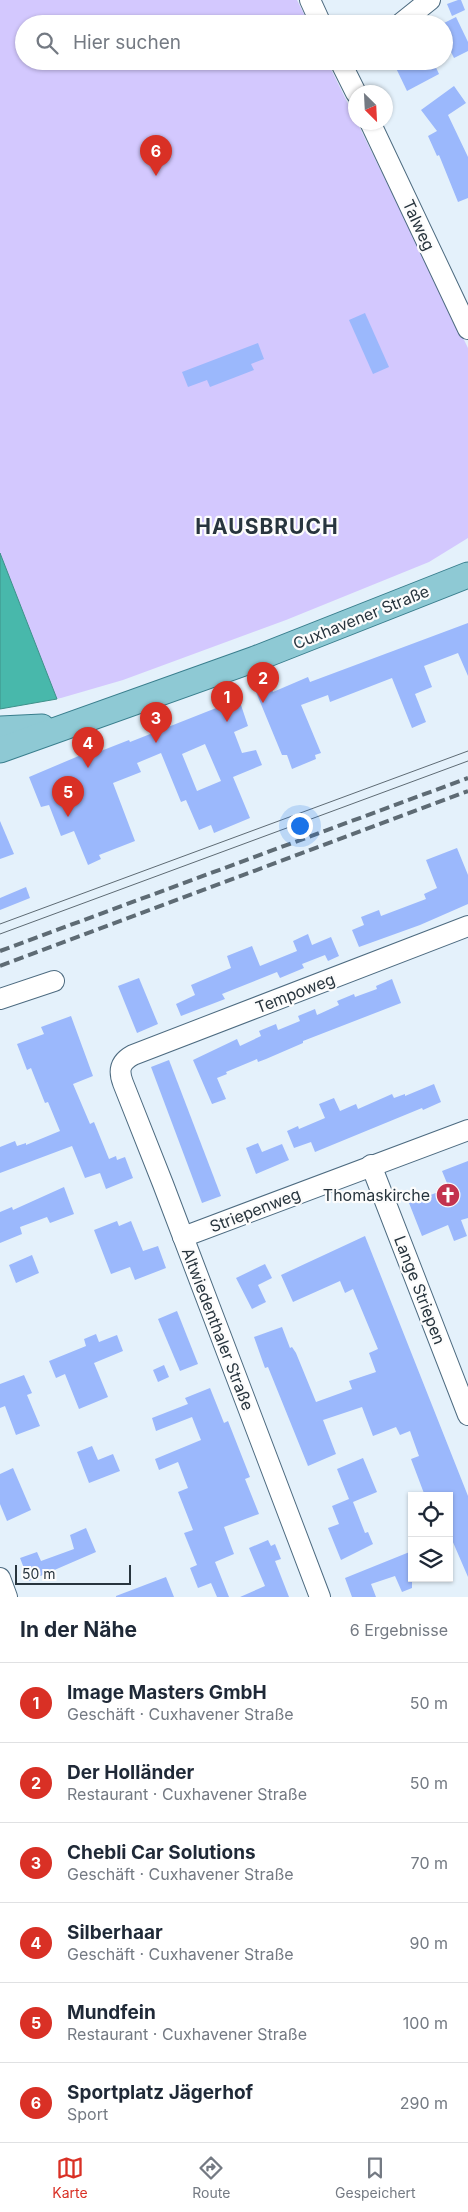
<!DOCTYPE html>
<html lang="de">
<meta charset="utf-8">
<style>
body{margin:0;font-family:Inter,sans-serif;background:#f6f6f7;color:#1f2937}
.controls{position:absolute;right:15px;bottom:15px;display:grid;overflow:hidden;border-radius:0px;box-shadow:0 1px 4px #0004}
.controls button{width:45px;height:45px;display:grid;place-items:center;padding:0;border:0;border-bottom:1px solid #e0e1e3;background:#fff;color:#1f2937;font:25px sans-serif}
.compass{position:absolute;left:348px;top:85px;width:45px;height:45px;border-radius:50%;background:#fff;box-shadow:0 1px 4px #0004;rotate:156deg}
.scale{position:absolute;left:15px;bottom:12px;width:116px;box-sizing:border-box;padding-left:5px;border:2px solid #28353e;border-top:0;font-size:14px;line-height:18px;white-space:nowrap;color:#28353e;-webkit-text-stroke:4px #fcfcfc;paint-order:stroke}
.you{position:absolute;left:299px;top:825px;width:18px;height:18px;margin:-12px;border:4px solid #fff;border-radius:50%;background:#1a73e8;box-shadow:0 0 0 8px #1a73e833}
.badge{display:grid;place-items:center;width:32px;height:32px;border-radius:50%;background:#d93025;color:#fff;font-size:16px;font-weight:700}
.pin{position:absolute;translate:-50% -41px;filter:drop-shadow(0 1px 2px #0008)}
.pin::after{content:'';position:absolute;top:26px;width:18px;height:15px;background:inherit;clip-path:polygon(0 0,100% 0,50% 100%)}
.list{margin:0;padding:0;list-style:none}
h2{display:flex;justify-content:space-between;align-items:center;height:65px;margin:0;padding:0 20px;font-size:21px}
h2 small{font-size:16px;font-weight:400;color:#747a83}
.list li{display:grid;grid-template-columns:32px 1fr auto;gap:15px;align-items:center;box-sizing:border-box;height:80px;padding:0 20px;border-top:1px solid #e0e1e3}
.list b{display:block;font-size:19px;white-space:nowrap}
.list p{margin:0;font-size:16px;white-space:nowrap;color:#747a83}
.list em{font-size:16px;font-style:normal;color:#747a83}
.icon{flex:none;width:28px;height:28px;fill:none;stroke:currentColor;stroke-width:2;stroke-linecap:round;stroke-linejoin:round}
.map{position:relative;flex:none;width:468px;height:1597px;overflow:hidden}
.search{position:absolute;background:#fff;box-shadow:0 1px 4px #0004;left:15px;right:15px;top:15px;height:55px;display:flex;align-items:center;gap:12px;box-sizing:border-box;padding:0 18px;border-radius:28px;color:#747a83;font-size:19px}
.sheet{height:545px;background:#fff}
nav{display:flex;justify-content:space-around;align-items:center;box-sizing:border-box;height:70px;border-top:1px solid #e0e1e3;background:#fff;font-size:14px;color:#747a83}
nav a{display:grid;justify-items:center;gap:2px}
nav .on{color:#d93025}
.map>svg:first-child{display:block}
</style>
<div class="map">
<svg width="468" height="1597" viewBox="0 0 468 1597">
<rect width="100%" height="100%" fill="#e4f1fb"/>
<path fill="#d3c8fe" d="M0 0H297L309 24H24V61H327L468 348V538L429 562 286 620 123 680 61 698 0 709Z"/>
<path fill="#48b8ab" stroke="#3e918a" d="M0 553 57 699 0 709Z"/>
<g fill="#9bb8fc" fill-rule="evenodd">
<path d="M458 0H461L465 10 452 16 447 4Z"/>
<path d="M456 17 468 42V51L454 58 444 38V23Z"/>
<path d="M404 61H433L439 74 407 91 395 66Z"/>
<path d="M454 86 466 103 448 115 468 157V198L458 202 439 155 437 156 428 136 437 131 421 110Z"/>
<path d="M365 313 389 367 373 374 349 320Z"/>
<path d="M258 343 264 359 251 364 254 370 210 387 207 380 188 387 182 372Z"/>
<path d="M468 623V676L458 653 424 666 432 687 415 694 426 722 412 728 392 678 330 702 328 695 301 705 321 753 315 755 316 759 292 769 287 755H282L256 692 271 686 273 692 308 677 310 682Z"/>
<path d="M239 699 248 726 234 732 242 753 256 750 262 765 233 777 250 818 214 833 211 825 199 830 186 800 181 802 161 753 137 763 141 772 113 783 135 841 99 855 101 859 88 865 74 831 61 836 49 805 41 807 29 777 81 755 83 758 129 740 130 742ZM205 744 221 781 197 791 182 754Z"/>
<path d="M0 821 14 854 0 859Z"/>
<path d="M457 848 468 875V904L420 925 359 947 352 930 364 925 361 917 379 910 381 916 426 899 424 894 437 888 426 860Z"/>
<path d="M26 887 30 898 0 910V898Z"/>
<path d="M308 934 312 945 331 937 339 956 328 961 325 955 302 964 304 968 280 978 277 972 222 994 225 999 181 1016 176 1004 195 995 191 985 231 968 227 956 252 946 260 966 297 951 293 941Z"/>
<path d="M139 978 158 1024 137 1033 118 986Z"/>
<path d="M392 979 401 1003 303 1041V1043L266 1059 258 1062 257 1059 226 1072 227 1074 217 1078 226 1099 212 1104 193 1060 237 1039 240 1046 261 1036 259 1031 276 1024 278 1030 300 1021 298 1016 315 1009 317 1015 339 1005 337 1001 354 994 355 997 377 989 376 986Z"/>
<path d="M71 1016 93 1076 73 1084 90 1124 94 1122 109 1159 116 1156 117 1160 125 1157 133 1178 106 1189 100 1173 85 1178 72 1146 0 1173V1147L15 1141 17 1146 26 1143V1145L60 1131 48 1102 45 1103 31 1068 27 1070 17 1044 44 1034 41 1027Z"/>
<path d="M169 1060 221 1196 202 1203 151 1067Z"/>
<path d="M434 1084 441 1102 423 1110 422 1108 315 1152 311 1142 294 1148 287 1131 298 1126 299 1129 325 1118 319 1104 334 1098 340 1111 356 1104 358 1109 392 1094 394 1098 405 1094V1096Z"/>
<path d="M258 1143 262 1152 282 1144 289 1160 256 1174 246 1148Z"/>
<path d="M468 1161V1218L461 1220 467 1236 454 1241 448 1225 422 1236 409 1203 449 1188 442 1171Z"/>
<path d="M64 1187 74 1214 50 1223 47 1217 20 1227 22 1234 0 1243V1212L12 1207 13 1210Z"/>
<path d="M117 1221 119 1226 131 1221 143 1251 158 1246 166 1268 135 1280 130 1267 111 1274 94 1230Z"/>
<path d="M365 1236 468 1496V1577L449 1533V1496H425L411 1459 419 1456 410 1431 400 1435 396 1427 373 1436 362 1407 323 1420 336 1454 308 1466 268 1367 265 1368 254 1337 282 1327 290 1348 292 1347 296 1353 316 1402 352 1389 349 1381 376 1372 369 1353 378 1349 353 1289 345 1293 340 1281 293 1302 281 1275Z"/>
<path d="M32 1255 39 1273 16 1283 9 1265Z"/>
<path d="M265 1264 272 1278 258 1285 266 1302 252 1309 236 1278Z"/>
<path d="M177 1311 198 1364 180 1371 158 1319Z"/>
<path d="M96 1334 99 1342 117 1335 123 1351 94 1363 108 1397 79 1409 65 1374 56 1378 49 1361 86 1346 84 1339Z"/>
<path d="M164 1365 169 1377 158 1382 153 1370Z"/>
<path d="M24 1375 32 1393 27 1395 40 1426 16 1435 5 1406 0 1408V1384Z"/>
<path d="M210 1388 224 1423 228 1421 250 1477 245 1479 259 1514 224 1527 234 1554 215 1562 229 1597H217L211 1583 198 1588 190 1568 197 1565 184 1533 193 1530 178 1492 188 1488 178 1462 159 1470 155 1459 201 1440 192 1417 156 1431 152 1418 188 1404 185 1398Z"/>
<path d="M92 1446 98 1460 113 1454 120 1471 89 1483 77 1452Z"/>
<path d="M363 1458 377 1492 353 1502 365 1533 368 1532 373 1544 341 1560 328 1528 339 1524 332 1506 349 1499 337 1469Z"/>
<path d="M13 1468 31 1510 7 1521 0 1504V1474Z"/>
<path d="M86 1528 96 1552 29 1581 20 1558 37 1552 41 1561 74 1549 70 1535Z"/>
<path d="M268 1540 271 1546 275 1544 281 1559 275 1561 289 1597H240L265 1586 249 1548Z"/>
<path d="M412 1551V1588L402 1592 395 1576 371 1584 376 1597H352L345 1578Z"/>
<path d="M166 1577 174 1597H116V1596Z"/>
</g>
<g fill="none" stroke-linecap="round" stroke-linejoin="round">
<g stroke="#4d6b80" stroke-width="22">
<g id="minor">
<path d="M310 0 321 24"/>
<path d="M400 24 430 0"/>
<path d="M340 61 356 93"/>
<path d="M370 122 468 329"/>
<path d="M0 999 54 981"/>
<path d="M371 1165 468 1415"/>
<path d="M183 1237 468 1130"/>
<path d="M0 1578 7 1597"/>
<path d="M320 1597 163 1184 123 1083C118 1070 120 1062 133 1055L468 926"/>
</g>
</g>
<g stroke="#397e8d" stroke-width="27">
<g id="major">
<path d="M0 729 42 727"/>
<path d="M0 750 255 659 468 575"/>
</g>
</g>
<use href="#minor" stroke="#fff" stroke-width="20"/>
<use href="#major" stroke="#8ec9d4" stroke-width="25"/>
<g stroke="#5e6b74" stroke-width="1">
<path d="M0 924 468 751"/>
<path d="M0 934 468 761"/>
</g>
<g stroke="#5e6b74" stroke-width="4" stroke-dasharray="10 5" stroke-linecap="butt">
<path d="M0 951 468 778"/>
<path d="M0 966 468 791"/>
</g>
</g>
<defs>
<g id="church-disc" transform="scale(1.25)"><circle r="9.5" fill="#c3334e" stroke="#fcfcfc"/><path d="M-1.2-6h2.4v3.5h3.3v2.4h-3.3V6h-2.4V-.1h-3.3v-2.4h3.3Z" fill="#fff"/></g>
</defs>
<g fill-rule="evenodd">
<use href="#church-disc" x="448" y="1195"/>
</g>
<g text-anchor="middle" stroke-width="4.5" stroke-linejoin="round" paint-order="stroke">
<g font-size="16" fill="#28353e" stroke="#fcfcfc">
<text transform="translate(419 225) rotate(65)" y="6">Talweg</text>
<text transform="translate(361 617) rotate(-22)" y="6">Cuxhavener Straße</text>
<text transform="translate(295 993) rotate(-21)" y="6">Tempoweg</text>
<text transform="translate(255 1210) rotate(-21)" y="6">Striepenweg</text>
<text transform="translate(420 1290) rotate(69)" y="6">Lange Striepen</text>
<text transform="translate(218 1329) rotate(69)" y="6">Altwiedenthaler Straße</text>
</g>
<g font-size="16" fill="#28353e" stroke="#fcfcfc" text-anchor="end">
<text x="430" y="1201">Thomaskirche</text>
</g>
<g font-size="21" font-weight="bold" letter-spacing="1" fill="#28353e" stroke="#fcfcfc">
<text x="267" y="534">HAUSBRUCH</text>
</g>
</g>
</svg>
<div class="controls">
<button><svg class="icon" aria-label="locate" viewBox="0 0 24 24"><circle cx="12" cy="12" r="6"/><path d="M12 2v4M12 18v4M2 12h4M18 12h4"/></svg></button>
<button><svg class="icon" aria-label="layers" viewBox="0 0 24 24"><path d="M12 4l9 5-9 5-9-5zM3 14l9 5 9-5"/></svg></button>
</div>
<svg class="compass" viewBox="-18 -18 36 36"><path d="M0-13l5 13h-10z" fill="#e53935"/><path d="M0 13l5-13h-10z" fill="#747a83"/></svg>
<div class="scale">50 m</div>
<div class="you"></div>
<div class="pin badge" style="left:227px;top:722px">1</div>
<div class="pin badge" style="left:263px;top:703px">2</div>
<div class="pin badge" style="left:156px;top:743px">3</div>
<div class="pin badge" style="left:88px;top:768px">4</div>
<div class="pin badge" style="left:68px;top:817px">5</div>
<div class="pin badge" style="left:156px;top:176px">6</div>
<div class="search"><svg class="icon" aria-label="search" viewBox="0 0 24 24"><circle cx="10" cy="10" r="6"/><path d="M15 15l6 6"/></svg>Hier suchen</div>
</div>
<section class="sheet">
<h2>In der Nähe<small>6 Ergebnisse</small></h2>
<ul class="list">
<li><span class="badge">1</span><div><b>Image Masters GmbH</b><p>Geschäft · Cuxhavener Straße</p></div><em>50 m</em></li>
<li><span class="badge">2</span><div><b>Der Holländer</b><p>Restaurant · Cuxhavener Straße</p></div><em>50 m</em></li>
<li><span class="badge">3</span><div><b>Chebli Car Solutions</b><p>Geschäft · Cuxhavener Straße</p></div><em>70 m</em></li>
<li><span class="badge">4</span><div><b>Silberhaar</b><p>Geschäft · Cuxhavener Straße</p></div><em>90 m</em></li>
<li><span class="badge">5</span><div><b>Mundfein</b><p>Restaurant · Cuxhavener Straße</p></div><em>100 m</em></li>
<li><span class="badge">6</span><div><b>Sportplatz Jägerhof</b><p>Sport</p></div><em>290 m</em></li>
</ul>
</section>
<nav>
<a class="on"><svg class="icon" aria-label="map" viewBox="0 0 24 24"><path d="M3 6l6-2 6 2 6-2v14l-6 2-6-2-6 2zM9 4v14M15 6v14"/></svg>Karte</a>
<a><svg class="icon" aria-label="directions" viewBox="0 0 24 24"><path d="M12 3l9 9-9 9-9-9zM9 14v-3h6M13 9l2 2-2 2"/></svg>Route</a>
<a><svg class="icon" aria-label="saved" viewBox="0 0 24 24"><path d="M7 4h10v16l-5-4-5 4z"/></svg>Gespeichert</a>
</nav>
